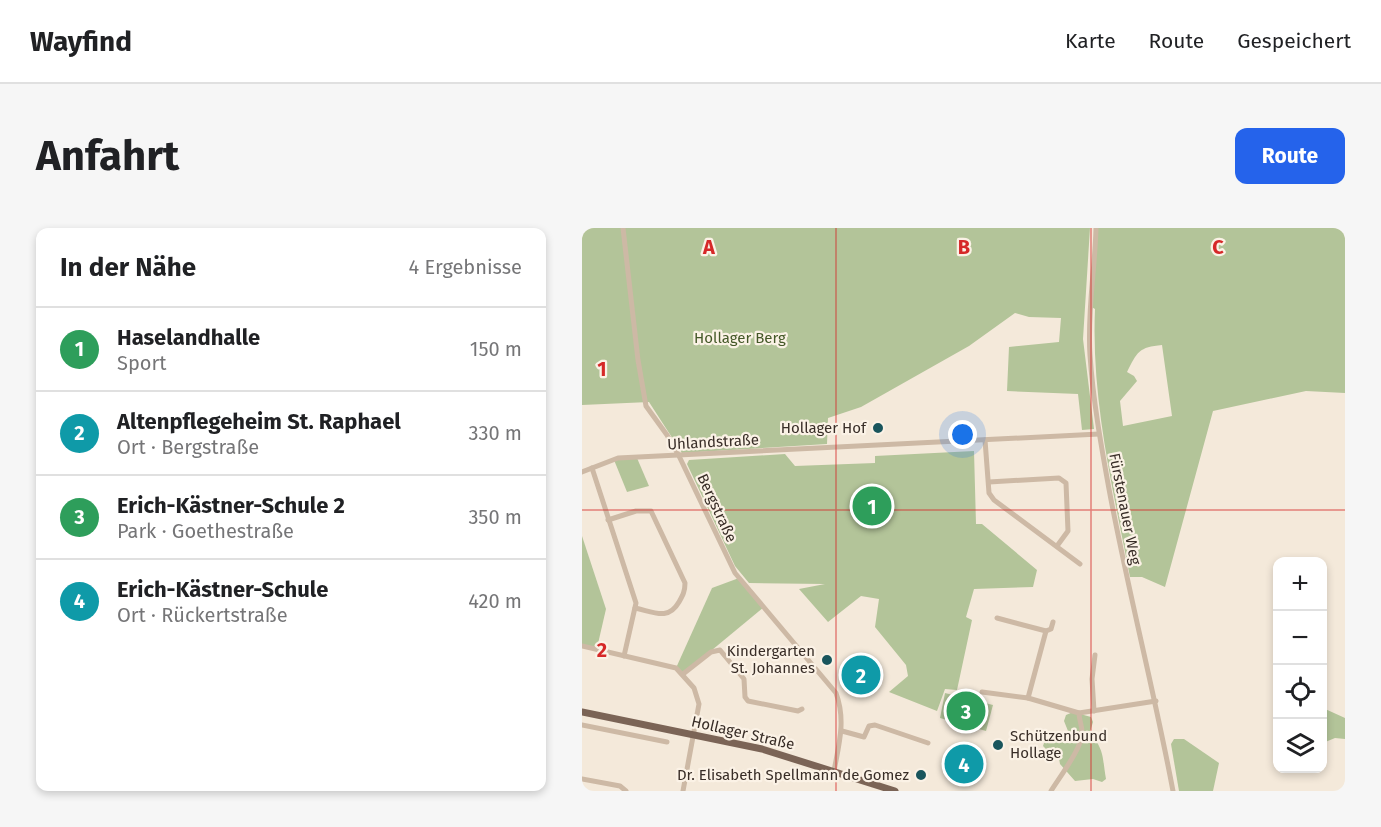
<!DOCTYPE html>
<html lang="de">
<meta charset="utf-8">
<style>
body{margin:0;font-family:"Fira Sans",sans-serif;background:#f6f6f6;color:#202124}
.controls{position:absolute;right:18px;bottom:18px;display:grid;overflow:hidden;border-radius:12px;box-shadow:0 3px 9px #0003}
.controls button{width:54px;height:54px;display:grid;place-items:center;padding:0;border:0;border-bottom:2px solid #e0e0e0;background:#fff;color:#202124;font:30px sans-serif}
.you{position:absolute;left:381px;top:207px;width:21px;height:21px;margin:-15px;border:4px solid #fff;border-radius:50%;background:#1a73e8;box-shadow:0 0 0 9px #1a73e833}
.badge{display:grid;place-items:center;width:39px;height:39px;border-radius:50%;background:#2563eb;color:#fff;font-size:20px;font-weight:700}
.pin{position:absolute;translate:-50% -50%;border:3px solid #fff;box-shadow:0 2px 6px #0006}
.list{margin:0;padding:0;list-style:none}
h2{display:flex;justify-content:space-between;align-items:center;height:78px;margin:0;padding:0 24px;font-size:26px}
h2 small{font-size:20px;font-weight:400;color:#757577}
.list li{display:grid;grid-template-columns:39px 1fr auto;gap:18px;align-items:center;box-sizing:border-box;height:84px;padding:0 24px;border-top:2px solid #e0e0e0}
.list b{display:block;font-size:22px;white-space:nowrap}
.list p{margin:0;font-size:20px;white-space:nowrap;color:#757577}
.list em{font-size:20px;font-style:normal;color:#757577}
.icon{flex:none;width:33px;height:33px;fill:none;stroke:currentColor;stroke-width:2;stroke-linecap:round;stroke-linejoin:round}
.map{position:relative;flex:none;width:763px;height:563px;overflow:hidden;border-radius:12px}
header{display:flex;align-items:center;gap:36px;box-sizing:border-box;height:84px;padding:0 30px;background:#fff;border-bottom:2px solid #e0e0e0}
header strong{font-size:28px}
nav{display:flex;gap:33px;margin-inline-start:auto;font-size:21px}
.intro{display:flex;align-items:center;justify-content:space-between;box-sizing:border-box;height:144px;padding:0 36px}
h1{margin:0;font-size:42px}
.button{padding:15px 27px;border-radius:12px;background:#2563eb;color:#fff;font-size:21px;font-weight:700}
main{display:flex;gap:36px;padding:0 36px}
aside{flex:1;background:#fff;border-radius:12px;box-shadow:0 3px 9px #0003}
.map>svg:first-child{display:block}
</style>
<header>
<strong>Wayfind</strong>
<nav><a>Karte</a><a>Route</a><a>Gespeichert</a></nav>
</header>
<div class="intro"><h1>Anfahrt</h1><a class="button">Route</a></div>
<main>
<aside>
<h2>In der Nähe<small>4 Ergebnisse</small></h2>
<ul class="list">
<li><span class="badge" style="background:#2e9e5b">1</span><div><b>Haselandhalle</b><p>Sport</p></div><em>150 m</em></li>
<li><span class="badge" style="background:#0f9aa8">2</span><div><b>Altenpflegeheim St. Raphael</b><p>Ort · Bergstraße</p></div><em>330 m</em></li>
<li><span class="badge" style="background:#2e9e5b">3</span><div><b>Erich-Kästner-Schule 2</b><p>Park · Goethestraße</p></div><em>350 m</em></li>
<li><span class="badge" style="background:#0f9aa8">4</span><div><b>Erich-Kästner-Schule</b><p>Ort · Rückertstraße</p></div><em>420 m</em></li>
</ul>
</aside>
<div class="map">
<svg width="763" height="563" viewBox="0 0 763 563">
<rect width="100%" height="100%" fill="#f4e9da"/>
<g fill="#b3c499" fill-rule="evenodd">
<path d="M0 0H508L501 111 512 201 500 202 496 166 425 163 427 119 477 114 479 90 447 89 433 85 387 118 279 179 246 190 245 216 100 225 67 174 0 177Z"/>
<path d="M514 0H763V165L724 163 631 183 583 359 560 349H548C531 261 509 172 513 81L508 78ZM580 117 590 188 541 198 538 173 555 153 552 148 545 144C555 124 557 119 580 117Z"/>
<path d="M392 223 394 296H400L455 342 451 359 392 361 384 389 390 392 375 462 363 461 355 483 307 464 326 448 324 437 293 399 297 371 279 368 246 394 217 361 243 356 167 355 153 338 105 236 107 232 203 226 213 238 293 235V228Z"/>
<path d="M55 230 67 258 45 264 32 232Z"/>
<path d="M0 308 24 381 15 420 0 417Z"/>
<path d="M157 350 182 379 101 446 94 440 130 360Z"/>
<path d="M363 465 411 477 404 503 358 490Z"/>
<path d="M741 480 763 490V511L753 510 741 515Z"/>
<path d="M491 484 509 489 511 494 508 504C523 524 520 528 524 551L520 554 511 551 493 553 478 536 476 525 465 522 461 518 463 512 468 510 478 513 486 503 482 493 484 487Z"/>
<path d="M592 511H602L637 535 631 563H597L589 516Z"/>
</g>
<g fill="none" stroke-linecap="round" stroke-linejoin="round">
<g stroke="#cdb9a5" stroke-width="5">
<path d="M41 0 56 132 64 178 85 207 97 228 153 345 254 465C264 492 257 516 252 543"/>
<path d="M514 0C513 42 505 84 508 127 511 172 519 217 527 261 546 363 572 462 591 563"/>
<path d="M403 212 407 265 412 272 498 336"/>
<path d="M10 240 54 375 42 428"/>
<path d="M0 244 36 230 517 206"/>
<path d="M407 254 477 250 484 255 486 303 475 318"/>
<path d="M26 292 54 283H69L103 355C103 363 101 367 97 374 86 393 72 384 53 380"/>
<path d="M415 390 464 403"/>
<path d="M0 418 94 440 112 460 117 476 101 563"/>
<path d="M101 446 129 424 138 422 162 451 163 469 166 473 216 483 220 481"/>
<path d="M400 464 446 470 497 485 574 473"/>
<path d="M446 470 464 403 469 401 471 394"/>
<path d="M512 483 510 451 513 427"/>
<path d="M0 497 85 514"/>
<path d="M260 503 282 509 287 498 293 497 346 515"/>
<path d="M0 551 38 558 44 563"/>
<path d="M469 563C477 550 502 517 500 504 500 497 497 492 497 485"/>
</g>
<path stroke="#7b6456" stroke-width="7" d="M0 484 180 521 313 563"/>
</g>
<path fill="none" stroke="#d62828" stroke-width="1.5" stroke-opacity="0.55" d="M254 0V563M509 0V563M0 282H763"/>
<g fill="#19555c" stroke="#fbf2e6" stroke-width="2">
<circle cx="296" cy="200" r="6"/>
<circle cx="245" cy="432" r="6"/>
<circle cx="416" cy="517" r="6"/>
<circle cx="339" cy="547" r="6"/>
</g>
<g text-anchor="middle" stroke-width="4.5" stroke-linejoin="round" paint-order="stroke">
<g font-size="15" fill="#445828" stroke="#fbf2e6">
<text x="158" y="115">Hollager Berg</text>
</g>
<g font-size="15" fill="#382d27" stroke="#fbf2e6" text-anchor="end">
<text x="284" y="205">Hollager Hof</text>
<text x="233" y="428">Kindergarten<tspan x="233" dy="17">St. Johannes</tspan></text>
<text x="428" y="513" text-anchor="start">Schützenbund<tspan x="428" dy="17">Hollage</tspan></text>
<text x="327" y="552">Dr. Elisabeth Spellmann de Gomez</text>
</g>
<g font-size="15" fill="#382d27" stroke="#fbf2e6">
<text transform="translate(131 214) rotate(-3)" y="5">Uhlandstraße</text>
<text transform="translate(135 280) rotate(65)" y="5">Bergstraße</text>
<text transform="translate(543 281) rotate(79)" y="5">Fürstenauer Weg</text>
<text transform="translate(161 505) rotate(13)" y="5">Hollager Straße</text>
</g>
</g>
<g font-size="20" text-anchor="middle" font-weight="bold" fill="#d62828" stroke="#fbf2e6" stroke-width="4.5" stroke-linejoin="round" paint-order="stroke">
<text x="127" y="26">A</text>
<text x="382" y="26">B</text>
<text x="636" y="26">C</text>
<text x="20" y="148">1</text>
<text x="20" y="429">2</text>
</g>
</svg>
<div class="controls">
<button>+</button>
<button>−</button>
<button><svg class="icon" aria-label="locate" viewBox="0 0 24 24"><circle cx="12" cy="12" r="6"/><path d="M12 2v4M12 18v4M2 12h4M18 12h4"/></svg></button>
<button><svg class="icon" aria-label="layers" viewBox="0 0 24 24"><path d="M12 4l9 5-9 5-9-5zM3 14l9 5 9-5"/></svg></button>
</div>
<div class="you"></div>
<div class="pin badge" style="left:290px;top:278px;background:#2e9e5b">1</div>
<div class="pin badge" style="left:279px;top:447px;background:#0f9aa8">2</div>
<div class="pin badge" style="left:384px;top:483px;background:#2e9e5b">3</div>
<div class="pin badge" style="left:382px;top:536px;background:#0f9aa8">4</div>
</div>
</main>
